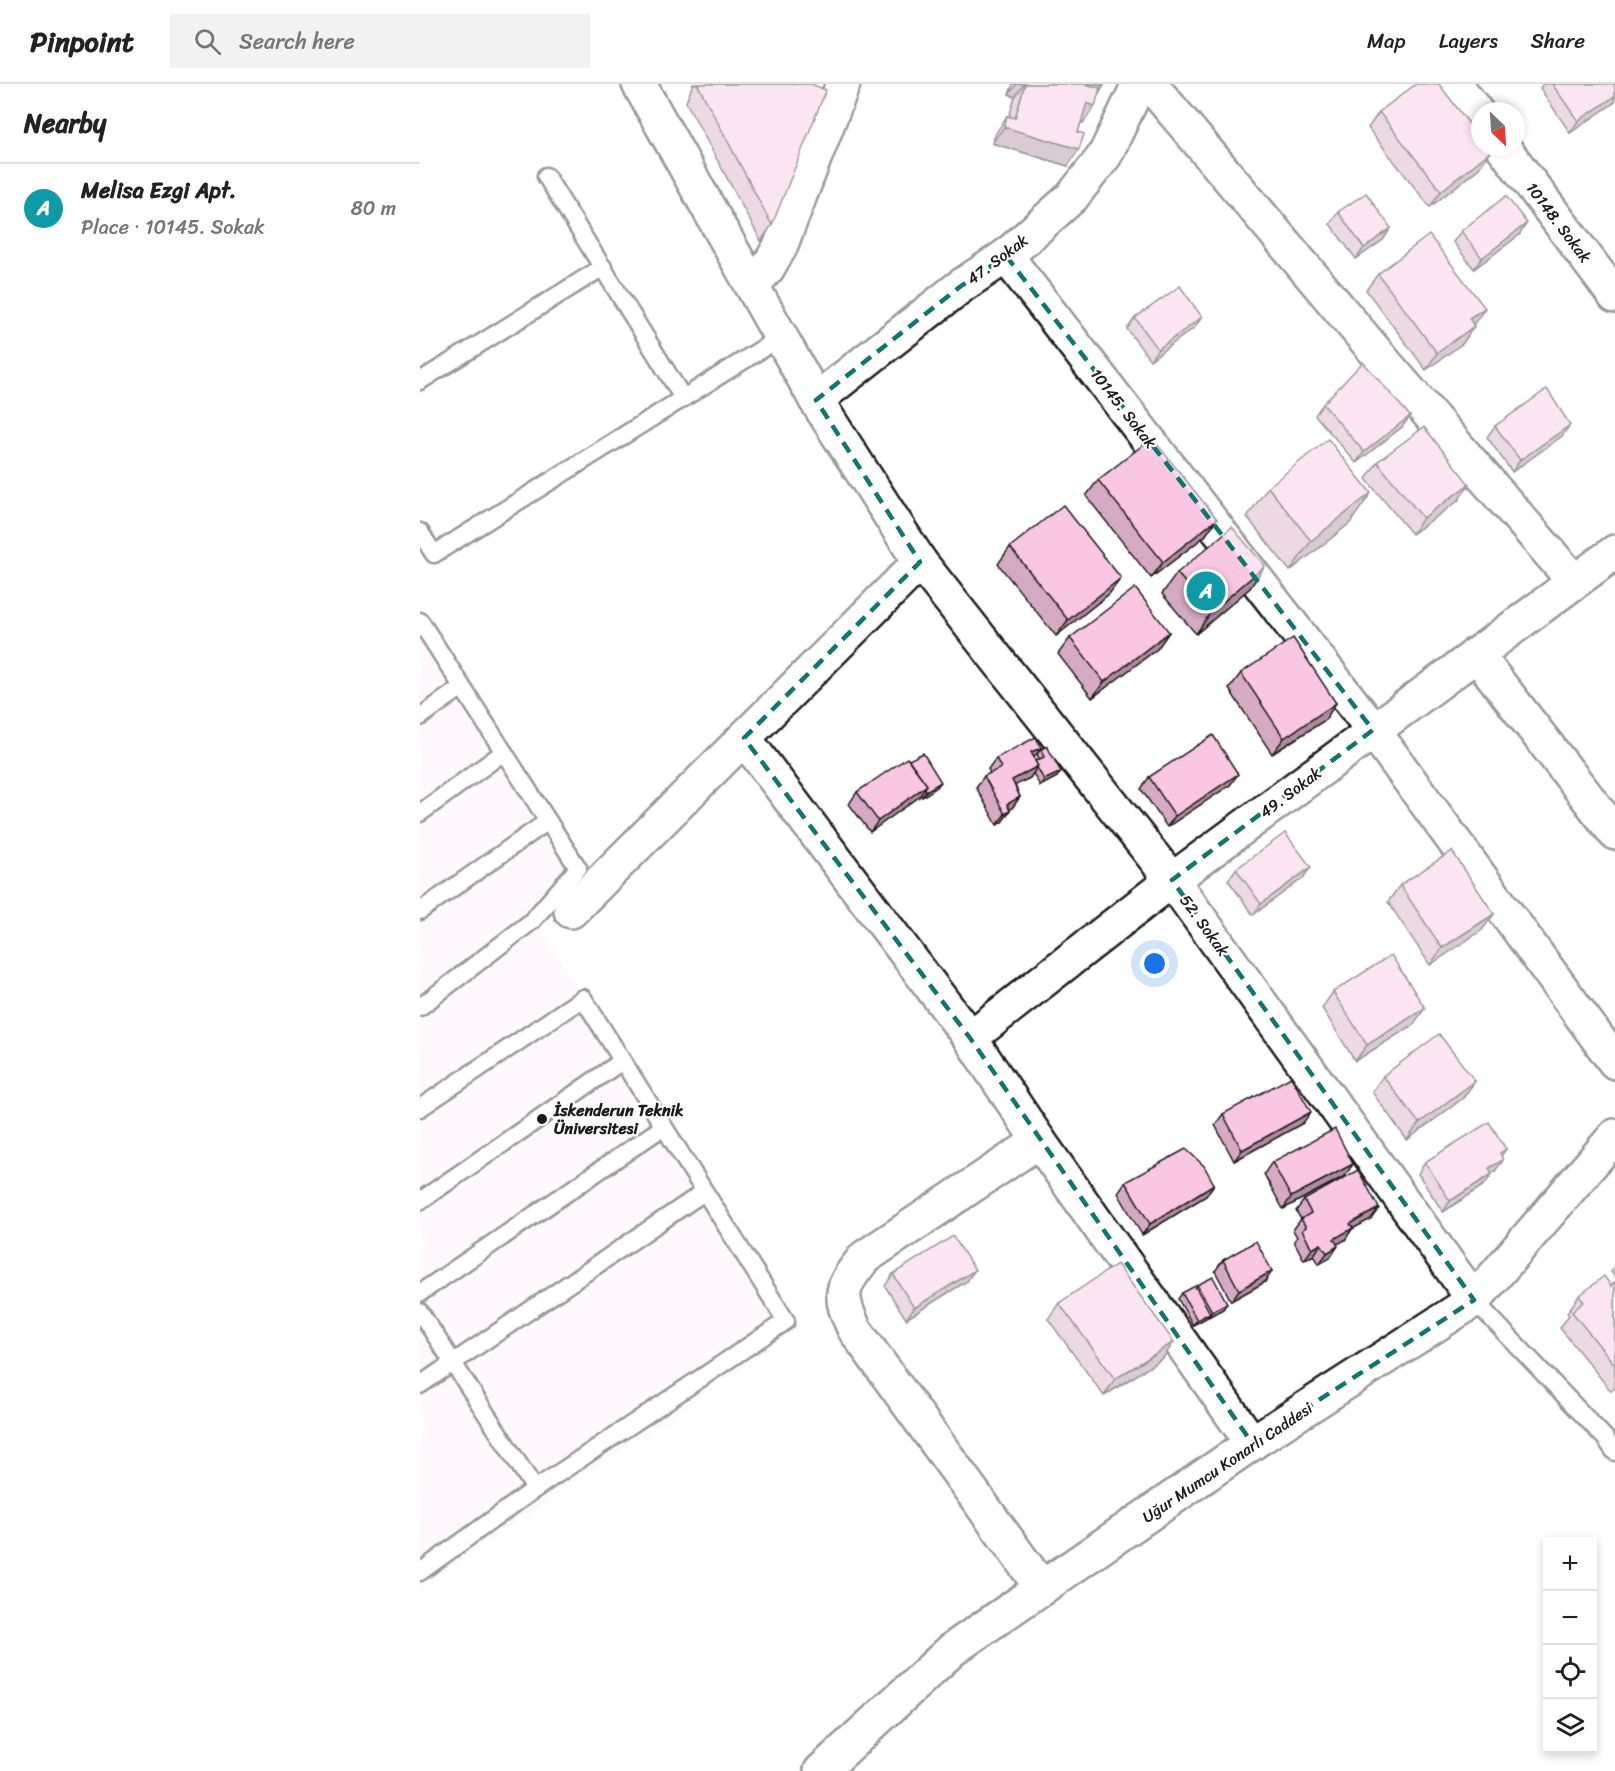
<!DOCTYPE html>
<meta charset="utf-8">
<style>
body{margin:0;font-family:Sriracha,sans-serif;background:#f2f2f2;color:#222}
.controls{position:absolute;right:18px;bottom:18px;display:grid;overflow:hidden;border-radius:0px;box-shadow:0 3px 9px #0003}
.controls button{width:54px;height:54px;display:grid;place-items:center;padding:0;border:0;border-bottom:2px solid #e0e0e0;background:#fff;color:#222;font:30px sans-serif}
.compass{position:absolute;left:1051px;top:18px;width:54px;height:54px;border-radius:50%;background:#fff;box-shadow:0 3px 9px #0003;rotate:155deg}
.you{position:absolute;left:735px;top:880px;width:21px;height:21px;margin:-15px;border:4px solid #fff;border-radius:50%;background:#1a73e8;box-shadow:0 0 0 9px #1a73e833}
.badge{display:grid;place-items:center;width:39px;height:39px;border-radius:50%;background:#1c1c1c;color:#fff;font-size:20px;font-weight:700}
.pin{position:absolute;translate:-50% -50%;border:3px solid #fff;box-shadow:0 2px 6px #0006}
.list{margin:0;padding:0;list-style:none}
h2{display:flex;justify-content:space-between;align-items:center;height:78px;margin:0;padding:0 24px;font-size:26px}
h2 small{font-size:20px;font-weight:400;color:#767676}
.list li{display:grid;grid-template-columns:39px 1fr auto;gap:18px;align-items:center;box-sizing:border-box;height:90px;padding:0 24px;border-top:2px solid #e0e0e0}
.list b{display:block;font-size:22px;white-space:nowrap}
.list p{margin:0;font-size:20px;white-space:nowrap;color:#767676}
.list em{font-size:20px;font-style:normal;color:#767676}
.icon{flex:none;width:33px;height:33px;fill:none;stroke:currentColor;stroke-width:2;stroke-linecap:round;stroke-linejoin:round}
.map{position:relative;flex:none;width:1195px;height:1687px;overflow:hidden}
header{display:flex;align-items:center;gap:36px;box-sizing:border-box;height:84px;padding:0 30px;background:#fff;border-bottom:2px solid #e0e0e0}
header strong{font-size:28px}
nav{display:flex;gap:33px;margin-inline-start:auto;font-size:21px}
.search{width:420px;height:54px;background:#f2f2f2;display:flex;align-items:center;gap:15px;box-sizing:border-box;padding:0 21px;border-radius:0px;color:#767676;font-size:22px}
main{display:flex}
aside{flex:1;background:#fff}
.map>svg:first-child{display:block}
</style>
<header>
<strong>Pinpoint</strong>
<div class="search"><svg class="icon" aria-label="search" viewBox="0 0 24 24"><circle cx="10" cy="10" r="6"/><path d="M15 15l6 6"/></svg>Search here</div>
<nav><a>Map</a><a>Layers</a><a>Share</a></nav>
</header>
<main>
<aside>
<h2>Nearby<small></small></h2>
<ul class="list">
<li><span class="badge" style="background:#0f9aa8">A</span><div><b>Melisa Ezgi Apt.</b><p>Place · 10145. Sokak</p></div><em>80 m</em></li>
</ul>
</aside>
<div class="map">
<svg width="1195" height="1687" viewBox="0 0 1195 1687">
<rect width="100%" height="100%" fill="#fff"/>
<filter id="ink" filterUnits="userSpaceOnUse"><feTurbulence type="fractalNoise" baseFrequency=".0167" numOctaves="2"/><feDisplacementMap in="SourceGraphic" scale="12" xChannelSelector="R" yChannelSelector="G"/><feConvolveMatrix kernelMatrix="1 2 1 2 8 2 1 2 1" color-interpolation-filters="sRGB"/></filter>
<g filter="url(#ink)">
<path fill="#fdeef7" d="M0 541 161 774 109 828 380 1243 0 1504Z"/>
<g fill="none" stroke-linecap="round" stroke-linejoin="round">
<g stroke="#1c1c1c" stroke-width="21">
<g id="lane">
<path d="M126 92 263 314"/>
<path d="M0 297 183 183"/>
<path d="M0 448 14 470 361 253"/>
<path d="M0 537 158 784 112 837 0 923"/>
<path d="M0 633 42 603"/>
<path d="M0 729 84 668"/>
<path d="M0 827 128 737"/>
<path d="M0 1024 163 914 366 1237 115 1405 0 1488"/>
<path d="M0 1117 202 977"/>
<path d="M0 1209 243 1043"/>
<path d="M1054 1216 1186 1355 1195 1368"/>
<path d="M0 1228 115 1405"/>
<path d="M0 1301 284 1108"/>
</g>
</g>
<g stroke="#1c1c1c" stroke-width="38">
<g id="street">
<path d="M219 0 396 316 500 478 752 796 1054 1216"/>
<path d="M730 0 966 280 1154 497"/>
<path d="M1035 0 1060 33"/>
<path d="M1083 63 1195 212"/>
<path d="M586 172 953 646 1195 978"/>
<path d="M332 201 347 185 360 163 423 0"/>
<path d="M396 316 541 202 586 172 652 113 685 71 719 0"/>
<path d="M1056 570 1195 749"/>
<path d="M324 654 550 954 619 1057 832 1359"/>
<path d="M151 827 500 478"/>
<path d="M550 954 752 796 1195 468"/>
<path d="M619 1057 445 1173C421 1202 417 1210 435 1246L622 1504"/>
<path d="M401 1687 533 1565 838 1355 1054 1216 1195 1052"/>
</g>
</g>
<use href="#lane" stroke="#fff" stroke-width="16"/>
<use href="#street" stroke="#fff" stroke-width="33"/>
</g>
<g fill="#d6aac4" stroke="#1c1c1c" stroke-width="1.5">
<path d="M273 0H391L352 141 341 157 266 18Z"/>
<path d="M593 0H684L663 39 661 38 648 82 572 59 576 49 587 32 589 33 595 13 589 10Z"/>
<path d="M1123 0H1195V18L1150 49 1120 4Z"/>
<path d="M959 28 1059 84 1010 123 948 44Z"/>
<path d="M918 128 971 144 963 156 936 175 910 140Z"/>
<path d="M1041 147 1099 151 1054 185 1033 158Z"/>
<path d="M958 190 1053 241 1054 242 1043 259 1006 286 946 206Z"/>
<path d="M715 234 774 244 730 276 707 245Z"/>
<path d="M903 320 990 332 982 343 936 379 895 331Z"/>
<path d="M1075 342 1142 352 1092 388 1067 353Z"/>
<path d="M957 378 1038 417 992 450 946 395Z"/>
<path d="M678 396 797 435 785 452 731 494 666 412Z"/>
<path d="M848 403 930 439 870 487 827 433Z"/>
<path d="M590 463 701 494 689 510 636 552 578 480Z"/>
<path d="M757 489 830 504 776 550 742 510Z"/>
<path d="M749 548 737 565 672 614 638 570 650 554Z"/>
<path d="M821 589 916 619 905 636 852 670 809 605Z"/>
<path d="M621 665 637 693 620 702 613 689 610 694 595 701 600 713 592 724 590 726V727L582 738 577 741 556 703 564 692 570 689 568 685 576 674H614L615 677 619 675 617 670Z"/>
<path d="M489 676 517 703 502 713 501 710 499 713 450 748 429 720 437 708Z"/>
<path d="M729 693 810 701 747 743 721 705Z"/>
<path d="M816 785 883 794 833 831 808 796Z"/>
<path d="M980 801 1074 830 1062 846 1010 881 968 818Z"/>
<path d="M913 908 993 941 935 977 902 924Z"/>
<path d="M963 992 1055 997 1043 1014 987 1056 952 1008Z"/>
<path d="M803 1030 883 1039 814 1077 795 1041Z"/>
<path d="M1086 1065 1081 1072 1083 1076 1075 1087 1072 1089 1064 1101 1023 1128 998 1090 1005 1078Z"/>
<path d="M852 1078 925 1092 863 1125 844 1090Z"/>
<path d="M705 1098 794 1100 786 1112 722 1151 698 1109Z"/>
<path d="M884 1116 959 1124 951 1135 932 1145 925 1156 917 1160 910 1174 899 1180 894 1171 884 1176 874 1157 877 1153 873 1146 881 1135 876 1127Z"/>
<path d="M803 1176 852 1187 845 1198 811 1217 795 1187Z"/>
<path d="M1195 1182V1193L1191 1188Z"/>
<path d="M473 1190 547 1197 486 1235 465 1202Z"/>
<path d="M1195 1198V1304L1191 1307 1140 1244 1149 1231 1147 1229 1159 1212 1191 1202Z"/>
<path d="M777 1201 807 1219 803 1225 788 1233 787 1232 786 1234 773 1241 758 1215 762 1209 776 1203Z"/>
<path d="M639 1219 743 1274 684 1312 628 1235Z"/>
</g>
<g fill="#ae8ba0" stroke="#1c1c1c" stroke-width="1.5">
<path d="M597 0H604L595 13 589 10Z"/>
<path d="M606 0H676L683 2 671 18Z"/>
<path d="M1195 12V18L1150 49 1158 37Z"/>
<path d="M667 19 675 22 663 39 655 36Z"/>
<path d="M584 43 659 65 648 82 572 59Z"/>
<path d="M1070 68 1059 84 1010 123 1021 107Z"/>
<path d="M1107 139 1099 151 1054 185 1062 174Z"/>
<path d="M971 144 963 156 936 175 944 164Z"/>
<path d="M1065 224 1053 241 1049 234Z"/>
<path d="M782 233 774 244 730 276 738 265Z"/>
<path d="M1054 242 1043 259 1006 286 1017 269Z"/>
<path d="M990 332 982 343 936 379 944 368Z"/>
<path d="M1150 341 1142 352 1092 388 1100 376Z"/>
<path d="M1049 400 1038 417 992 450 1003 434Z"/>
<path d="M951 409 930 439 870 487 891 457Z"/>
<path d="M797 435 785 452 731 494 743 478Z"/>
<path d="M845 482 830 504 776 550 791 528Z"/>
<path d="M701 494 689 510 636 552 648 536Z"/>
<path d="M749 548 737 565 672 614 684 598Z"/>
<path d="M916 619 905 636 852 670 864 654Z"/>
<path d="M621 664 613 675 611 668Z"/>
<path d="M618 682 610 694 584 707 592 696Z"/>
<path d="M641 688 637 693 620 702 624 696Z"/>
<path d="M818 690 810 701 747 743 755 732Z"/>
<path d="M521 698 517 703 502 713 506 707Z"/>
<path d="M507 701 499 713 450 748 458 737Z"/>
<path d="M600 713 592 724 584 729 587 720Z"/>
<path d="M590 727 582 738 577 741 585 730Z"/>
<path d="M891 783 883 794 833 831 841 820Z"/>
<path d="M1074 830 1062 846 1010 881 1022 864Z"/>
<path d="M1005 924 993 941 935 977 947 961Z"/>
<path d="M1055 997 1043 1014 987 1056 999 1039Z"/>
<path d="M891 1028 883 1039 814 1077 822 1066Z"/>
<path d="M1083 1076 1075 1087 1061 1096 1069 1084Z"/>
<path d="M933 1080 925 1092 863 1125 871 1113Z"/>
<path d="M1072 1090 1064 1101 1023 1128 1030 1117Z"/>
<path d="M794 1100 786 1112 722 1151 730 1140Z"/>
<path d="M959 1124 951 1135 932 1145 925 1156 906 1166 914 1155 930 1140Z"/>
<path d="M901 1160 894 1171 884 1176 892 1165Z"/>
<path d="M918 1162 910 1174 899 1180 907 1169Z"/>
<path d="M555 1186 547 1197 486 1235 494 1224Z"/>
<path d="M852 1187 845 1198 811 1217 819 1206Z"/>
<path d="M807 1219 803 1225 788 1233 792 1227Z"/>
<path d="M790 1229 786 1234 773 1241 777 1236Z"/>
<path d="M754 1258 743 1274 684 1312 695 1295Z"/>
</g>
<g fill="#f9c6e4" stroke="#1c1c1c" stroke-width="1.5">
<path d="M278 0H391L406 6 352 141 278 1Z"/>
<path d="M605 0H665L680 4 675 22 667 19 658 48 664 50 659 65 584 43 587 32 595 34Z"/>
<path d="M996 0H1019L1060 54V63H1067L1070 68 1021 107 959 28Z"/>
<path d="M1132 0H1195V12L1158 37Z"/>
<path d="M946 109 971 144 944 164 918 128Z"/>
<path d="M1086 112 1107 139 1062 174 1041 147Z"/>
<path d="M1009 151 1065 224 1049 234 1054 242 1017 269 958 190Z"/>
<path d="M760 202 782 233 738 265 715 234Z"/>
<path d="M943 278 990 332 944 368 903 320Z"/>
<path d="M1127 305 1150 341 1100 376 1075 342Z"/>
<path d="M1004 343 1049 400 1003 434 957 378Z"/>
<path d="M732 354 797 435 743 478 678 396Z"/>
<path d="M908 355 951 409 891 457 848 403Z"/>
<path d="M643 421 701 494 648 536 590 463Z"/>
<path d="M812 443 845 482 791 528 757 489Z"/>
<path d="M715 504 749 548 684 598 650 554Z"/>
<path d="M873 554 916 619 864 654 821 589Z"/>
<path d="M793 651 818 690 755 732 729 693Z"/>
<path d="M616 653 621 664 611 668 618 682 592 696 600 713 587 720 590 727 585 730 564 692 581 684 576 674Z"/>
<path d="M627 662 641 688 624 696 617 683 618 682 615 677 624 673 621 665Z"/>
<path d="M503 669 521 698 506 707 505 704 507 701 489 676Z"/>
<path d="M487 674 507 701 458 737 437 708Z"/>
<path d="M865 749 891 783 841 820 816 785Z"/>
<path d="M1032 767 1074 830 1022 864 980 801Z"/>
<path d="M971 871 1005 924 947 961 913 908Z"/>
<path d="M1019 950 1055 997 999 1039 963 992Z"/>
<path d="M871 993 891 1028 822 1066 803 1030Z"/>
<path d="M1069 1038 1086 1065 1080 1069 1083 1076 1069 1084 1072 1090 1030 1117 1005 1078Z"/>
<path d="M915 1045 933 1080 871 1113 852 1078Z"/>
<path d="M766 1065 784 1082 794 1100 730 1140 705 1098Z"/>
<path d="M938 1086 959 1124 930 1140 933 1144 914 1155 918 1162 907 1169 901 1160 892 1165 882 1146 886 1143 881 1135 891 1129 884 1116Z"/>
<path d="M533 1152 555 1186 494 1224 473 1190Z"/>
<path d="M836 1157 852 1187 819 1206 803 1176Z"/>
<path d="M697 1180 754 1258 695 1295 639 1219Z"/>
<path d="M1184 1192 1191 1202 1195 1198V1281L1152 1228 1164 1218 1159 1212Z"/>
<path d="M793 1193 807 1219 792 1227 777 1201Z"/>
<path d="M775 1202 790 1229 777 1236 762 1209Z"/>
</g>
</g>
<path d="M0 0H1195V1687H0ZM586 172 953 646 752 796 1054 1216 832 1359 550 954 324 654 500 478 396 316 541 202Z" fill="#fff" fill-opacity=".55" fill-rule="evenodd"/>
<path fill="none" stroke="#0f766e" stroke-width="4.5" stroke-dasharray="12 8" stroke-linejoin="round" d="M586 172 953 646 752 796 1054 1216 832 1359 550 954 324 654 500 478 396 316 541 202Z"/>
<circle fill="#1c1c1c" stroke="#fff" stroke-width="2" cx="122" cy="1035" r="6"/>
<g text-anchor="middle" stroke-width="4.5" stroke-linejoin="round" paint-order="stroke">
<g font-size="16" fill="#1c1c1c" stroke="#fff">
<text transform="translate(1139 138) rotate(53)" y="6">10148. Sokak</text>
<text transform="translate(577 175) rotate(-37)" y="6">47. Sokak</text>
<text transform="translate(704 324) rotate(52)" y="6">10145. Sokak</text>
<text transform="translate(870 708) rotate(-37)" y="6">49. Sokak</text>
<text transform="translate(785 841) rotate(54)" y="6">52. Sokak</text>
<text transform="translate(807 1378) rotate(-34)" y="6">Uğur Mumcu Konarlı Caddesi</text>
</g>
<g font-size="16" font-weight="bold" fill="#1c1c1c" stroke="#fff" text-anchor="start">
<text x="134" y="1032">İskenderun Teknik<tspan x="134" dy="18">Üniversitesi</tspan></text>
</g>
</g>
</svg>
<div class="controls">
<button>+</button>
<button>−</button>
<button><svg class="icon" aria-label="locate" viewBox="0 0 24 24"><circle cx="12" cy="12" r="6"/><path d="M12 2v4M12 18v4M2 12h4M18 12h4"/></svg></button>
<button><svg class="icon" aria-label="layers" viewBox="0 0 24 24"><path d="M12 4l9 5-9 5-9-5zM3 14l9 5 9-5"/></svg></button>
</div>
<svg class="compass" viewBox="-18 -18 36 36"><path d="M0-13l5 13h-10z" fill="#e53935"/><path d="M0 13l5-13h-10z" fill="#767676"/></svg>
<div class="you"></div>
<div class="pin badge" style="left:786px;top:507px;background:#0f9aa8">A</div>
</div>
</main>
